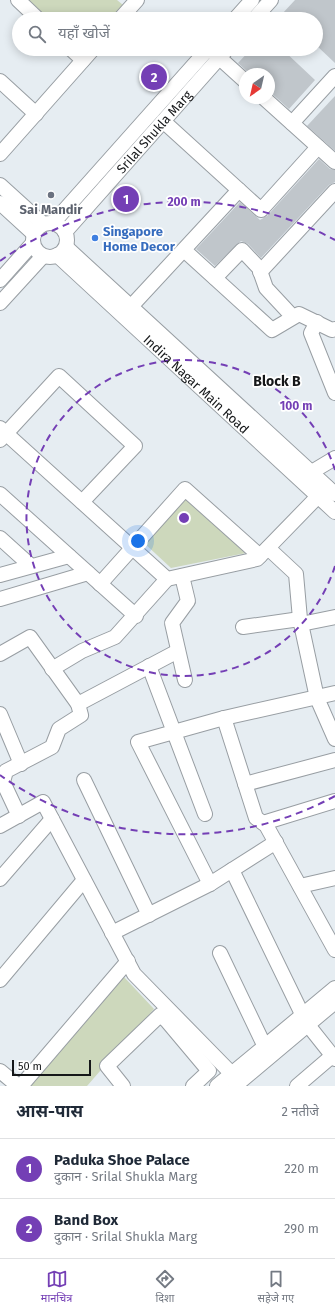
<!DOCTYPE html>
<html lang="hi">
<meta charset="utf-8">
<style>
body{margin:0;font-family:"Fira Sans","Noto Sans Devanagari",sans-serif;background:#f2f2f3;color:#1f2937}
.compass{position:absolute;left:239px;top:68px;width:36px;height:36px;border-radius:50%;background:#fff;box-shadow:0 2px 10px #0003;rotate:214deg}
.scale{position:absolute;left:12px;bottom:10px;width:79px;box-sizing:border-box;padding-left:4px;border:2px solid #151719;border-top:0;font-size:11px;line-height:14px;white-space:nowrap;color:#151719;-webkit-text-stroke:3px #fff;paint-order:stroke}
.you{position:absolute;left:138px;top:541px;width:14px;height:14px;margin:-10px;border:3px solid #fff;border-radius:50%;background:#1a73e8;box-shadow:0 0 0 6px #1a73e833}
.badge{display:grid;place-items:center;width:26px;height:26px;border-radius:50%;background:#743fb5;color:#fff;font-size:13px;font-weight:700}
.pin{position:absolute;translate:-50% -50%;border:2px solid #fff;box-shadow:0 1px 4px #0006}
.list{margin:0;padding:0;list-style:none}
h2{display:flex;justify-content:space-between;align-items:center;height:52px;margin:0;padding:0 16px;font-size:17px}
h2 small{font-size:13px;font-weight:400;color:#747a83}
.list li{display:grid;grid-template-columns:26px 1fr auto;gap:12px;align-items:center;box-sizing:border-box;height:60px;padding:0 16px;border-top:1px solid #e0e1e3}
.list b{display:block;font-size:15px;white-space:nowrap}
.list p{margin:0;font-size:13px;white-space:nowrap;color:#747a83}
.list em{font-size:13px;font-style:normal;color:#747a83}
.icon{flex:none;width:22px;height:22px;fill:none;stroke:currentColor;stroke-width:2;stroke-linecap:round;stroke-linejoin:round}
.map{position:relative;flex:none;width:335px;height:1086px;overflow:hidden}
.search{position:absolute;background:#fff;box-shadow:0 2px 10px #0003;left:12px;right:12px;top:12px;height:44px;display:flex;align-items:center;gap:10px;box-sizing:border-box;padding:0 14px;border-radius:22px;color:#747a83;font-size:15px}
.sheet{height:172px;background:#fff}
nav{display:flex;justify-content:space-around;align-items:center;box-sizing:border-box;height:56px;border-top:1px solid #e0e1e3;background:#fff;font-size:11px;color:#747a83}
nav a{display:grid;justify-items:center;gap:2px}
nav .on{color:#743fb5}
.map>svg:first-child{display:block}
</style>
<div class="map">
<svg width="335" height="1086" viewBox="0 0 335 1086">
<rect width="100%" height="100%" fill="#e6edf2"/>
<g fill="#cdd8bc">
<path d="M28 0H117L123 5 110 19H46Z"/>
<path d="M186 496 246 553 171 568 143 542Z"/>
<path d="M124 977 154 1009 87 1086H32L31 1085Z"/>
</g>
<g fill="#c0c6cb">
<path d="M295 0H335V63L316 45V19H287L282 14Z"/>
<path d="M251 49H282L315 80 289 109 269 91V74H250L238 63Z"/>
<path d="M335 96V151L307 126Z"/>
<path d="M319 159 330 169 335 170V182L329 185 261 258 248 244 241 241 215 266 196 249 240 202 260 220 267 216Z"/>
</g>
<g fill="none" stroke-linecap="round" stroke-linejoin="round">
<g stroke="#989ea3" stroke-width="16">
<g id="minor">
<path d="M18 0 38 19"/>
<path d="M120 19 137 0"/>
<path d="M235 19 252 0"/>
<path d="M254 19 271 0"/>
<path d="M71 49 83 60"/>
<path d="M213 52 245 81"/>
<path d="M0 81 36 114"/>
<path d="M264 98 335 162"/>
<path d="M163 121 261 210 318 147"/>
<path d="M292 123 335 76"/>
<path d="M0 154 93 49"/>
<path d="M0 185 43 224"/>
<path d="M0 203 34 234"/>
<path d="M53 223 208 49"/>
<circle cx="50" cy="240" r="17"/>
<path id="s1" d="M65 232 227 49"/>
<path d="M66 247 335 494"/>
<path d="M184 250 272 330 299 314 332 330 335 329"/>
<path id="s2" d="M57 255 335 512"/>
<path d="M260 272 335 191"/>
<path d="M215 278 242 250 259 268 266 288 293 317"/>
<path d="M0 280 33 243"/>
<path d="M0 303 43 256"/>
<path d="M125 313 239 190"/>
<path d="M317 322 311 333 335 393"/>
<path d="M0 428 167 579 257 559 327 487"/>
<path d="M0 440 59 376 135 446 82 502"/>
<path d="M305 476 335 458"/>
<path d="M0 494 136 616"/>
<path d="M0 538 31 566"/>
<path d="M268 548 296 574 300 619 317 698 335 739"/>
<path d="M0 575 69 556"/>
<path d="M182 576 188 601 172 623 185 680"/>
<path d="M100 584 185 489 260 556"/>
<path d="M0 599 88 573"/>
<path d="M301 624 335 617"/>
<path d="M243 627 300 619"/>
<path d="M0 654 30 637 78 704 81 715 59 729 52 747 6 771 3 782 19 816"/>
<path d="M149 666 205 814"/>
<path d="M52 669 82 651 115 637 167 579"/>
<path d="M78 704 178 651"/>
<path d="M0 714 21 764"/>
<path d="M224 718 256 818 266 825 335 950"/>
<path d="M84 780 149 915"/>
<path d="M245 784 335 760"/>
<path d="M263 823 335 801"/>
<path d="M0 826 43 802 134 974 232 1074"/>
<path d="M232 870 303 1016"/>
<path d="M0 879 52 819"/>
<path d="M210 884 138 742 224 718 335 693"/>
<path d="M300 886 335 878"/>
<path d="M112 933 210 884 276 842"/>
<path d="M220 953 265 1047"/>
<path d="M0 980 84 880"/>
<path d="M308 1025 335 1059"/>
<path d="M0 1071 18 1086"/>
<path d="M21 1086 128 961"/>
<path d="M123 1086 107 1066 160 1015 167 1021 209 1071 193 1086"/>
<path d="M217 1086 335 988"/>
<path d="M235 1086 335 1002"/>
<path d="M297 1086 332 1056"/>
</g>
</g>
<use href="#minor" stroke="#fff" stroke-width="14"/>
</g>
<g fill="none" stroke="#743fb5" stroke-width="2" stroke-dasharray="7 5">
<path d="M335 566A158 158 0 1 1 335 470"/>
<path d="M335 796A316 316 0 0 1 0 775M0 261A316 316 0 0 1 335 240"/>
</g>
<circle fill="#6b7280" stroke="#fff" stroke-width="1.5" cx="51" cy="195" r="4"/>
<circle fill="#3f7fe0" stroke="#fff" stroke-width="1.5" cx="95" cy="238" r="4"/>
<g text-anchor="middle" stroke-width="3.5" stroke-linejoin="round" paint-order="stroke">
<g font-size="13" fill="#151719" stroke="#fff">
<text dy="5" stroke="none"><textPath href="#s1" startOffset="134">Srilal Shukla Marg</textPath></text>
<text dy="5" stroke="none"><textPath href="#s2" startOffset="190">Indira Nagar Main Road</textPath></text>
</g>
<g font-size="13" font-weight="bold" fill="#5b616d" stroke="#fff">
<text x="51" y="214">Sai Mandir</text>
</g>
<g font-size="13" font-weight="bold" fill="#366cbe" stroke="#fff" text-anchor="start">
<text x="103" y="236">Singapore<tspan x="103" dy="15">Home Decor</tspan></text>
</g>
<g font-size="14" font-weight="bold" fill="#151719" stroke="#fff">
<text x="277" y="386">Block B</text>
</g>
</g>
<circle cx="184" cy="518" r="6" fill="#743fb5" stroke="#fff" stroke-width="2"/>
<g font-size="12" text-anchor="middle" font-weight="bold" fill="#743fb5" stroke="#fff" stroke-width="3.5" stroke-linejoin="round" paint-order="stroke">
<text x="184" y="206">200 m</text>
<text x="296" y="410">100 m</text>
</g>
</svg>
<svg class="compass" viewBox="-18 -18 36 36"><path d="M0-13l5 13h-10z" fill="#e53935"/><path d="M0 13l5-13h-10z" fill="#747a83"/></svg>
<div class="scale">50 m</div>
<div class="you"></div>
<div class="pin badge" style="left:126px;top:199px">1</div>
<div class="pin badge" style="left:154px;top:77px">2</div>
<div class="search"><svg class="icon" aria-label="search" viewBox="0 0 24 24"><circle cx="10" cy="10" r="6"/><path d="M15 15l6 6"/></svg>यहाँ खोजें</div>
</div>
<section class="sheet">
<h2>आस-पास<small>2 नतीजे</small></h2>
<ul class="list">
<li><span class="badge">1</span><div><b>Paduka Shoe Palace</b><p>दुकान · Srilal Shukla Marg</p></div><em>220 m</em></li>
<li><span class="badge">2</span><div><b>Band Box</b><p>दुकान · Srilal Shukla Marg</p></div><em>290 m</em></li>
</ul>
</section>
<nav>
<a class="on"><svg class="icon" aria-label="map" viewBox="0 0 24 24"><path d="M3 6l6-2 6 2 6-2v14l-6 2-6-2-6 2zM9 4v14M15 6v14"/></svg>मानचित्र</a>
<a><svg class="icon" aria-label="directions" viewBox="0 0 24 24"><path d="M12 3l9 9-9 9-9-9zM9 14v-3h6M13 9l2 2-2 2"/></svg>दिशा</a>
<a><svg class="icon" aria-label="saved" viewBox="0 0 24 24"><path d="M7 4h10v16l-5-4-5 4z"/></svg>सहेजे गए</a>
</nav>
